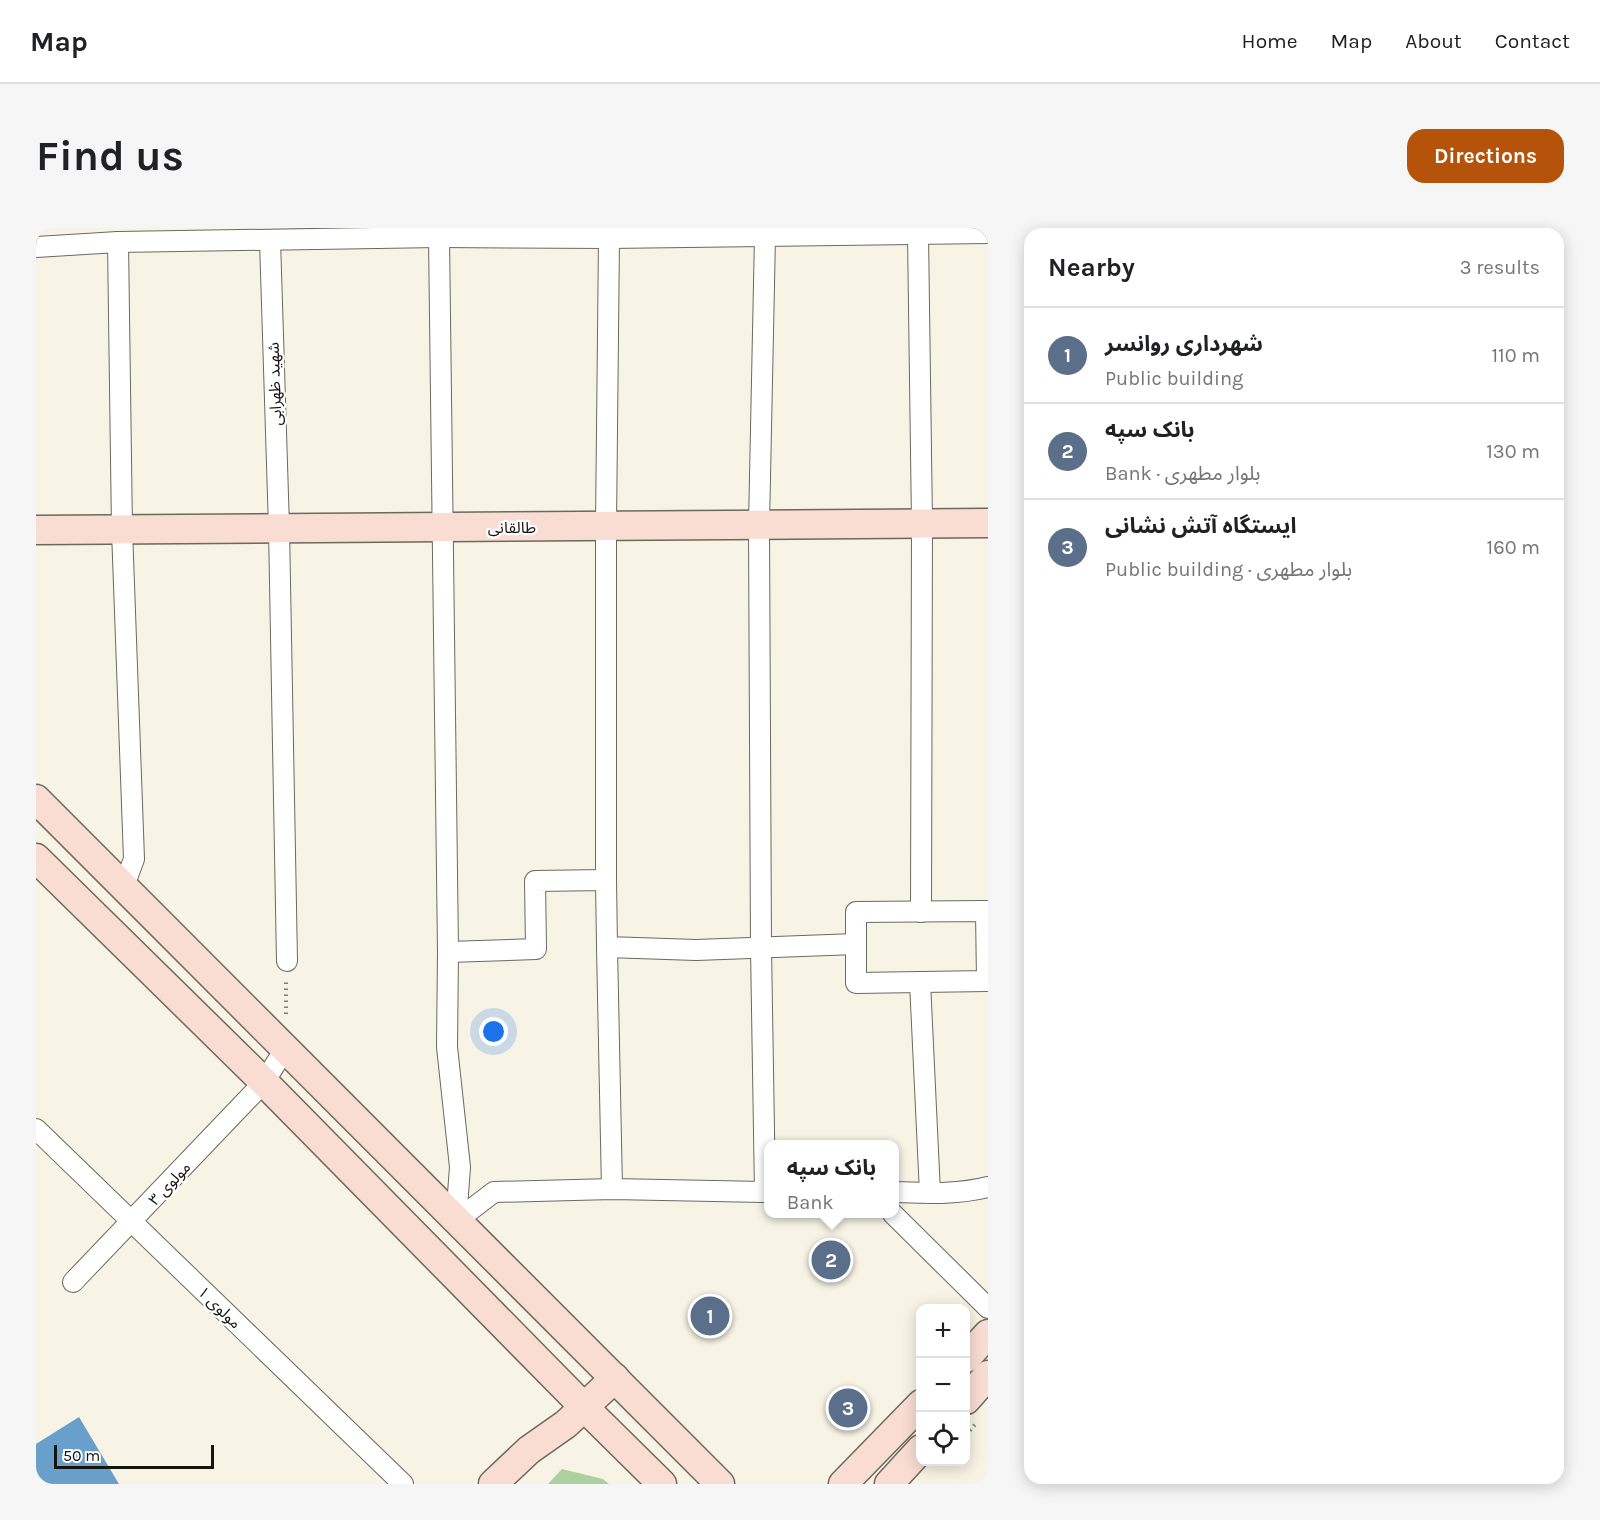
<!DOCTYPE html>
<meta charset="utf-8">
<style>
body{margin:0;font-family:Karla,"Noto Sans Arabic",sans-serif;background:#f6f6f6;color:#202124}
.controls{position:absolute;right:18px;bottom:18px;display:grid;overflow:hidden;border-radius:12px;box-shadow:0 3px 15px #0003}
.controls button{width:54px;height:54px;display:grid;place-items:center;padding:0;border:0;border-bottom:2px solid #e0e0e0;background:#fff;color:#202124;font:30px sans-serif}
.scale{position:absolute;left:18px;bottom:15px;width:160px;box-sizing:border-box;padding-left:6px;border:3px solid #15140f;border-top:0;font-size:16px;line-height:21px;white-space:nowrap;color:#15140f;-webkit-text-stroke:4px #fff;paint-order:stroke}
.you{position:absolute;left:458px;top:804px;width:21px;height:21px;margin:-15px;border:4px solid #fff;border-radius:50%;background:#1a73e8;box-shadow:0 0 0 9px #1a73e833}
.badge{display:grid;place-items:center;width:39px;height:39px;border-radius:50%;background:#b45309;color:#fff;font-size:20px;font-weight:700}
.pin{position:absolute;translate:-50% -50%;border:3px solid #fff;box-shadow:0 2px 6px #0006}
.popup{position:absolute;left:728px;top:912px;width:135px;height:78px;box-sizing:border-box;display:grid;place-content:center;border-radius:12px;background:#fff;filter:drop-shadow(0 2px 4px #0005);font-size:20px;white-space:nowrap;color:#757577}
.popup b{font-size:22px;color:#202124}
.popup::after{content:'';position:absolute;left:50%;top:100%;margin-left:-12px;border:12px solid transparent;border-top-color:#fff}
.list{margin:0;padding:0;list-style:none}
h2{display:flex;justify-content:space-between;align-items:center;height:78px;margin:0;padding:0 24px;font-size:26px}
h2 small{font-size:20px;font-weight:400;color:#757577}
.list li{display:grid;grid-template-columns:39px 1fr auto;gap:18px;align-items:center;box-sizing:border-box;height:96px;padding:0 24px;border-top:2px solid #e0e0e0}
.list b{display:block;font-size:22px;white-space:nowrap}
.list p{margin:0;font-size:20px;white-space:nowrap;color:#757577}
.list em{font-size:20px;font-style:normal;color:#757577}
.icon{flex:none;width:33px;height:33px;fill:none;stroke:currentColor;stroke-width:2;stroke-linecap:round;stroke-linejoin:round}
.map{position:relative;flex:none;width:952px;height:1256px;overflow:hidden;border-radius:18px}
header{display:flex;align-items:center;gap:36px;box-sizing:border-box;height:84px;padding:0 30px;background:#fff;border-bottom:2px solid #e0e0e0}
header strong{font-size:28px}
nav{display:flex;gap:33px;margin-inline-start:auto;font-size:21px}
.intro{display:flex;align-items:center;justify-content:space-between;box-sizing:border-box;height:144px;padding:0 36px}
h1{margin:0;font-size:42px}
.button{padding:15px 27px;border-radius:18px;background:#b45309;color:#fff;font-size:21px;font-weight:700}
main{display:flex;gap:36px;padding:0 36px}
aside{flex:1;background:#fff;border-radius:18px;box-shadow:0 3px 15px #0003}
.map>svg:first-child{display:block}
</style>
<header>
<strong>Map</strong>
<nav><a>Home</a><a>Map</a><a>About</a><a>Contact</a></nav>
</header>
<div class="intro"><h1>Find us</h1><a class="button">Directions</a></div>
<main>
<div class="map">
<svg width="952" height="1256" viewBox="0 0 952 1256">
<rect width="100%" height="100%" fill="#f7f3e5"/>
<path fill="#abd1a0" d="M526 1241 567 1251 573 1256H512Z"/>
<path fill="#68a0cb" d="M43 1189 83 1256H0V1216Z"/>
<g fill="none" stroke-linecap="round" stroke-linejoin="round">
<g stroke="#6c695d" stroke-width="22">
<g id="street">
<path d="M882 6 886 296 885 684"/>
<path d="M403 9 412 724 411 819 424 939 420 993"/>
<path d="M234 12 243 300 251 733"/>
<path d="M82 14 86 302 98 631 88 658"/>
<path d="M0 19 82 14 403 9 573 10 952 5"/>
<path d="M570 652V298L573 10"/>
<path d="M950 683 951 753 820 755V684Z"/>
<path d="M571 719 576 961"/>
<path d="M412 724 500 721 499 653 570 652 571 719 660 722 820 716"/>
<path d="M884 754 894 965"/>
<path d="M0 901 367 1256"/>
<path d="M729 964 725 720 723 297 729 8"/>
<path d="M858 964C890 965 921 967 952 959"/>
<path d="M857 986 952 1080"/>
<path d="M420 993 458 964 576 961 732 964"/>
<path d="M37 1054 228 854 249 821"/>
</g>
</g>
<g stroke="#6c695d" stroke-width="31">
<g id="secondary">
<path d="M0 302 952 295"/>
<path d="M0 571 684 1256"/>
<path d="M0 630 228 854 548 1179 626 1256"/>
<path d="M930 1130 952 1106"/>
<path d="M930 1172 952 1147"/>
<path d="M457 1256 493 1222 530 1196 579 1150"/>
<path d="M807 1256 885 1176"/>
<path d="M853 1256 885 1221"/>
</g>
</g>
<g stroke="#7f7d74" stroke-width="4" stroke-dasharray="1.5 4.5" stroke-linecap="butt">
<path d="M250 786V751"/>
<path d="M930 1207 941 1194"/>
</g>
<use href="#street" stroke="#fff" stroke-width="20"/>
<use href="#secondary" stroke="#f9ddd3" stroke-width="28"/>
</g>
<g text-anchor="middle" stroke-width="4.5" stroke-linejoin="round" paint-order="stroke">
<g font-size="16" fill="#15140f" stroke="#fff">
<text transform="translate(238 156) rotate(-92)" y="6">شهید ظهرابی</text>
<text x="476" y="305">طالقانی</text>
<text transform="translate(133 955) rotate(-47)" y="6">مولوی ۳</text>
<text transform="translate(184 1079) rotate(44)" y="6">مولوی ۱</text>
</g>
</g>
</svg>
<div class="controls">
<button>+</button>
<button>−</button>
<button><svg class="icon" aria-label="locate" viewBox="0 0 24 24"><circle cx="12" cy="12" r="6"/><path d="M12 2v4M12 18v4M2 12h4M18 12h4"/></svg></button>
</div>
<div class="scale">50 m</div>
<div class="you"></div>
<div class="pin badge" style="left:674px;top:1088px;background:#5c6f8a">1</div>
<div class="pin badge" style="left:795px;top:1032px;background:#5c6f8a">2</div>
<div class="popup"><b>بانک سپه</b>Bank</div>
<div class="pin badge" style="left:812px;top:1180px;background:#5c6f8a">3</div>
</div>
<aside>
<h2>Nearby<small>3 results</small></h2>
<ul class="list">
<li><span class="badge" style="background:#5c6f8a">1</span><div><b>شهرداری روانسر</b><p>Public building</p></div><em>110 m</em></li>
<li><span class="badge" style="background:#5c6f8a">2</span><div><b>بانک سپه</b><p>Bank · بلوار مطهری</p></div><em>130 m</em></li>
<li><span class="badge" style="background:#5c6f8a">3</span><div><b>ایستگاه آتش نشانی</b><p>Public building · بلوار مطهری</p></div><em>160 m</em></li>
</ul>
</aside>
</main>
